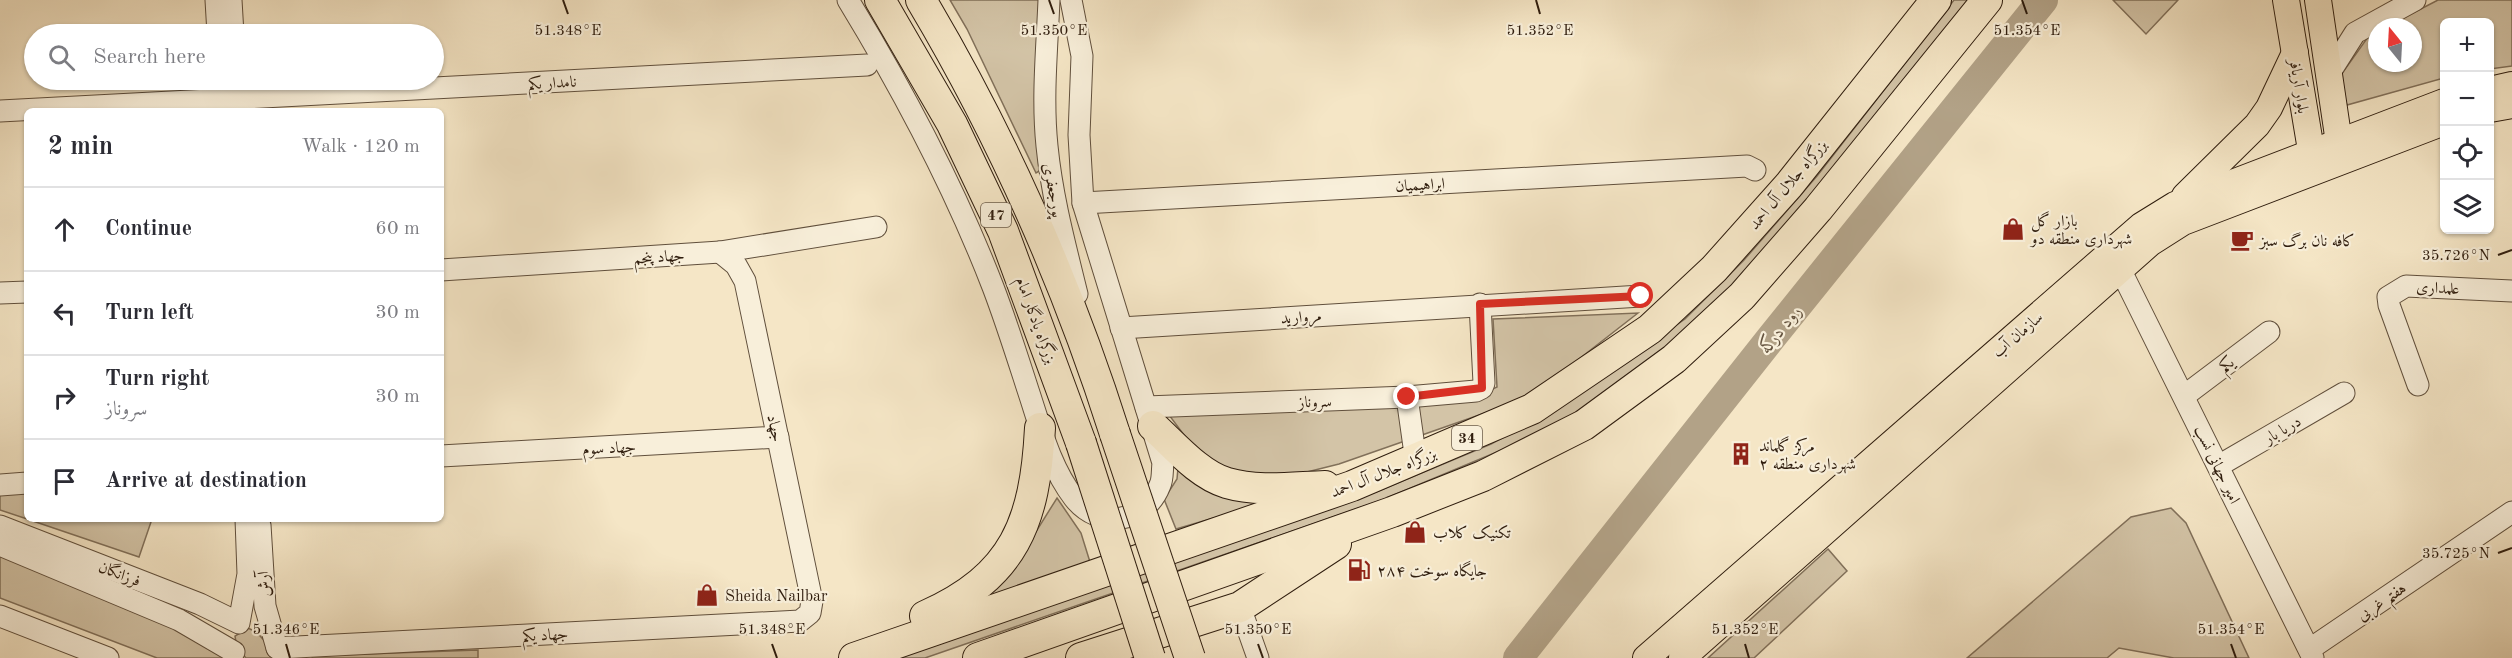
<!DOCTYPE html>
<meta charset="utf-8">
<style>
body{margin:0;font-family:"Old Standard TT",Amiri,serif;background:#f7f7f7;color:#2b2b33}
.controls{position:absolute;right:18px;top:18px;display:grid;overflow:hidden;border-radius:9px;box-shadow:0 2px 4px #0004}
.controls button{width:54px;height:54px;display:grid;place-items:center;padding:0;border:0;border-bottom:2px solid #e1e1e2;background:#fff;color:#2b2b33;font:30px sans-serif}
.compass{position:absolute;left:2368px;top:18px;width:54px;height:54px;border-radius:50%;background:#fff;box-shadow:0 2px 4px #0004;rotate:342deg}
.stop{position:absolute;width:18px;height:18px;margin:-14px;border:4px solid #d93025;border-radius:50%;background:#fff}
.stop.end{background:#d93025;border-color:#fff;box-shadow:0 2px 6px #0008}
.list{margin:0;padding:0;list-style:none}
h2{display:flex;justify-content:space-between;align-items:center;height:78px;margin:0;padding:0 24px;font-size:26px}
h2 small{font-size:20px;font-weight:400;color:#7c7c81}
.list li{display:grid;grid-template-columns:39px 1fr auto;gap:18px;align-items:center;box-sizing:border-box;height:84px;padding:0 24px;border-top:2px solid #e1e1e2}
.list b{display:block;font-size:22px;white-space:nowrap}
.list p{margin:0;font-size:20px;white-space:nowrap;color:#7c7c81}
.list em{font-size:20px;font-style:normal;color:#7c7c81}
.icon{flex:none;width:33px;height:33px;fill:none;stroke:currentColor;stroke-width:2;stroke-linecap:round;stroke-linejoin:round}
.map{position:relative;flex:none;width:2512px;height:658px;overflow:hidden}
.search{position:absolute;background:#fff;box-shadow:0 2px 4px #0004;left:24px;top:24px;width:420px;height:66px;display:flex;align-items:center;gap:15px;box-sizing:border-box;padding:0 21px;border-radius:33px;color:#7c7c81;font-size:22px}
.panel{position:absolute;background:#fff;box-shadow:0 2px 4px #0004;left:24px;top:108px;width:420px;height:414px;border-radius:9px}
.map>svg:first-child{display:block}
</style>
<div class="map">
<svg width="2512" height="658" viewBox="0 0 2512 658">
<rect width="100%" height="100%" fill="#f5e6c6"/>
<filter id="stains"><feTurbulence type="fractalNoise" baseFrequency=".00333" numOctaves="4"/><feColorMatrix values="0 0 0 0 .2 0 0 0 0 .09 0 0 0 0 .02 0 0 0 .5 -.17"/></filter>
<radialGradient id="worn" r=".72"><stop offset=".6" stop-color="#630" stop-opacity="0"/><stop offset="1" stop-color="#630" stop-opacity=".3"/></radialGradient>
<g fill="#d3c4a7" stroke="#81705a" stroke-width="1.5">
<path d="M950 0H1041V170L1036 173 967 29Z"/>
<path d="M1954 0H1970L1731 295 1618 387 1540 434 1382 500 925 658H885L1256 530 1376 492 1491 444 1554 410 1685 319 1744 260 1817 176Z"/>
<path d="M2113 0H2178L2146 34Z"/>
<path d="M2438 0H2512V66L2490 69V22H2444V78L2347 105 2338 79 2368 37 2377 32V63H2413V27H2386Z"/>
<path d="M1638 313 1543 387 1505 406 1339 464 1279 479 1242 476 1216 466 1193 447 1169 415 1473 398 1497 387 1493 319Z"/>
<path d="M1179 457 1289 496 1176 529 1164 499 1177 479Z"/>
<path d="M27 489V519L0 510V491Z"/>
<path d="M1057 498 1081 533 1090 562 965 604 1014 567Z"/>
<path d="M2171 508 2186 523 2249 658H2174L2119 648 2107 658H1967L2131 517Z"/>
<path d="M27 519H152L139 557Z"/>
<path d="M0 547 127 596 224 658H157L0 598Z"/>
<path d="M1828 549 1847 571 1754 658H1708Z"/>
<path d="M248 628C262 634 268 645 274 658H246L237 648 235 636Z"/>
<path d="M478 650V658H313L311 656Z"/>
</g>
<g fill="none" stroke-linecap="round" stroke-linejoin="round">
<path stroke="#b2a287" stroke-width="30" d="M1518 658 1771 338 2043 0"/>
<g stroke="#604f3c" stroke-width="23">
<g id="minor">
<path d="M216 0 218 34"/>
<path d="M231 0 233 34"/>
<path d="M848 0C904 92 954 186 993 287 1006 321 1017 356 1028 390 1040 426 1050 467 1074 498 1099 530 1145 524 1160 485 1163 479 1162 470 1163 463L1083 203 1079 135 1082 56 1071 0"/>
<path d="M1049 0C1047 49 1042 98 1047 146 1052 197 1065 245 1077 294"/>
<path d="M2329 74 2355 33 2415 0"/>
<path d="M0 111 867 65"/>
<path d="M1083 203 1747 166 1755 170"/>
<path d="M441 270 720 252 876 227"/>
<path d="M2121 271 2313 658"/>
<path d="M0 293 27 292"/>
<path d="M1121 328 1641 296"/>
<path d="M2418 385 2389 305 2388 297 2406 286 2512 291"/>
<path d="M2184 396 2269 332"/>
<path d="M1407 397 1416 461"/>
<path d="M1146 407 1407 397 1476 391 1482 388 1484 383 1480 304"/>
<path d="M441 456 778 437"/>
<path d="M2220 465 2344 393"/>
<path d="M0 485 27 483"/>
<path d="M260 525 265 606 277 648"/>
<path d="M0 526 200 604 239 623 248 574 246 519"/>
<path d="M0 545 179 620 234 652"/>
<path d="M1240 607 1258 658"/>
<path d="M0 616 108 658"/>
<path d="M277 648 800 621 810 613 812 601 745 281 736 265 720 252"/>
<path d="M2310 649 2512 512"/>
</g>
</g>
<g stroke="#2f1d0e" stroke-width="28">
<g id="major">
<path d="M2286 0 2314 168"/>
<path d="M2318 0 2341 156"/>
<path d="M2490 90 2512 85"/>
<path d="M2490 109 2512 105"/>
<path d="M2185 196 2257 125 2269 108 2295 53"/>
<path d="M1646 658 2141 226 2175 205 2444 102"/>
<path d="M1682 658 2150 243 2183 222 2444 122"/>
</g>
</g>
<g stroke="#2f1d0e" stroke-width="32">
<g id="highway">
<path d="M880 0 952 124 1003 231 1081 443"/>
<path d="M921 0C1002 136 1067 283 1115 434"/>
<path d="M1153 426C1174 445 1199 475 1227 483 1258 492 1293 487 1325 486"/>
<path d="M925 616C1015 576 1035 522 1040 428"/>
<path d="M854 658 1352 486 1532 409 1650 329 1714 269 1789 185 1936 0"/>
<path d="M978 658 1392 512 1483 476 1584 425 1674 359 1742 296 1818 209 1987 0"/>
<path d="M1081 658 1240 607 1336 544"/>
</g>
</g>
<use href="#minor" stroke="#f8efda" stroke-width="21"/>
<use href="#major" stroke="#f5e6c6" stroke-width="26"/>
<use href="#highway" stroke="#f5e6c6" stroke-width="30"/>
<g stroke="#2f1d0e" stroke-width="32" stroke-linecap="butt">
<g id="highway-bridge">
<path d="M1115 434 1190 658"/>
<path d="M1081 443 1150 658"/>
</g>
</g>
<use href="#highway-bridge" stroke="#f5e6c6" stroke-width="30"/>
</g>
<g fill="none" stroke-linecap="round" stroke-linejoin="round">
<path stroke="#d93025" stroke-width="8" d="M1407 397 1482 388 1480 304 1641 296"/>
</g>
<path fill="none" stroke="#2f1d0e" stroke-width="2" d="M563 0 568 14M1049 0 1054 14M1536 0 1540 14M2022 0 2027 14M2498 255 2512 250M2498 553 2512 548M286 644 290 658M772 644 777 658M1258 644 1263 658M1745 644 1749 658M2231 644 2236 658"/>
<defs>
<g id="shop-bare" transform="scale(1.8)"><path d="M-5-2.5h2.3a2.7 3.5 0 0 1 5.4 0H5L5.5 6h-11ZM-1.5-2.5h3a1.5 2.3 0 0 0-3 0Z" fill="#8f2418" stroke="#f8efda" stroke-width="2.5" paint-order="stroke"/></g>
<g id="cafe-bare" transform="scale(1.8)"><path d="M-5.5-4.5H6V0H3Q3 3.5 0 3.5H-2.5Q-5.5 3.5-5.5 0ZM3-3.2v2h1.7v-2ZM-6 4.5H4V6H-6Z" fill="#8f2418" stroke="#f8efda" stroke-width="2.5" paint-order="stroke"/></g>
<g id="building-bare" transform="scale(1.8)"><path d="M-4-6H4V6H1V3H-1V6H-4ZM-2.5-4.3h1.7v1.8h-1.7ZM.8-4.3h1.7v1.8H.8ZM-2.5-1h1.7V.8h-1.7ZM.8-1h1.7V.8H.8Z" fill="#8f2418" stroke="#f8efda" stroke-width="2.5" paint-order="stroke"/></g>
<g id="fuel-bare" transform="scale(1.8)"><path d="M-5.5-6h7V0h2V4h1.3V-2.5L3-4.5l.8-.8L6-3V5H2.5V1h-1V6h-7ZM-4.2-4.7v3.2H.2V-4.7Z" fill="#8f2418" stroke="#f8efda" stroke-width="2.5" paint-order="stroke"/></g>
</defs>
<g fill-rule="evenodd">
<use href="#shop-bare" x="2013" y="229"/>
<use href="#cafe-bare" x="2242" y="240"/>
<use href="#building-bare" x="1741" y="454"/>
<use href="#shop-bare" x="1415" y="532"/>
<use href="#fuel-bare" x="1359" y="570"/>
<use href="#shop-bare" x="707" y="595"/>
</g>
<g text-anchor="middle" stroke-width="4.5" stroke-linejoin="round" paint-order="stroke">
<g fill="#f8efda" stroke="#6b5c4b" stroke-width="1.5">
<rect x="981" y="203" width="30" height="24" rx="4.5"/>
<rect x="1452" y="426" width="30" height="24" rx="4.5"/>
</g>
<g font-size="15" font-weight="bold" fill="#2f1d0e">
<text x="996" y="220">47</text>
<text x="1467" y="443">34</text>
</g>
<g font-size="16" fill="#2f1d0e" stroke="#f8efda">
<text transform="translate(552 82) rotate(-3)" y="6">نامدار یکم</text>
<text transform="translate(2300 86) rotate(81)" y="6">بلوار آریافر</text>
<text transform="translate(1420 184) rotate(-3)" y="6">ابراهیمیان</text>
<text transform="translate(1787 184) rotate(-50)" y="6">بزرگراه جلال آل احمد</text>
<text transform="translate(1054 190) rotate(80)" y="6">پورجعفری</text>
<text transform="translate(659 256) rotate(-4)" y="6">جهاد پنجم</text>
<text transform="translate(2438 287) rotate(3)" y="6">علمداری</text>
<text transform="translate(1301 316) rotate(-4)" y="6">مروارید</text>
<text transform="translate(1037 320) rotate(70)" y="6">بزرگراه یادگار امام</text>
<text transform="translate(2017 334) rotate(-41)" y="6">سازمان آب</text>
<text transform="translate(2226 364) rotate(-37)" y="6">یکم</text>
<text transform="translate(1315 401) rotate(-2)" y="6">سروناز</text>
<text transform="translate(776 428) rotate(78)" y="6">جهاد</text>
<text transform="translate(2282 429) rotate(-30)" y="6">دریا بار</text>
<text transform="translate(609 447) rotate(-3)" y="6">جهاد سوم</text>
<text transform="translate(2218 464) rotate(64)" y="6">امیر جهانی نسب</text>
<text transform="translate(1383 472) rotate(-21)" y="6">بزرگراه جلال آل احمد</text>
<text transform="translate(120 573) rotate(21)" y="6">فرزانگان</text>
<text transform="translate(263 584) rotate(-94)" y="6">آرش</text>
<text transform="translate(2381 601) rotate(-34)" y="6">هفتم غربی</text>
<text transform="translate(545 634) rotate(-3)" y="6">جهاد یکم</text>
</g>
<g font-size="16" fill="#2f1d0e" stroke="#f8efda" text-anchor="start">
<text x="2031" y="226">بازار گل<tspan x="2031" dy="18">شهرداری منطقه دو</tspan></text>
<text x="2260" y="246">کافه نان برگ سبز</text>
<text x="1759" y="451">مرکز گلماند<tspan x="1759" dy="18">شهرداری منطقه ۲</tspan></text>
<text x="1433" y="538">تکنیک کلاب</text>
<text x="1377" y="576">جایگاه سوخت ۲۸۴</text>
<text x="725" y="601">Sheida Nailbar</text>
</g>
<g font-size="18" font-style="italic" fill="#63523e" stroke="#f8efda">
<text transform="translate(1780 329) rotate(-51)" y="6">رود درکه</text>
</g>
</g>
<g font-size="15" text-anchor="middle" fill="#2f1d0e" stroke="#f8efda" stroke-width="4.5" stroke-linejoin="round" paint-order="stroke">
<text x="568" y="35">51.348°E</text>
<text x="1054" y="35">51.350°E</text>
<text x="1540" y="35">51.352°E</text>
<text x="2027" y="35">51.354°E</text>
<text x="2456" y="260">35.726°N</text>
<text x="2456" y="558">35.725°N</text>
<text x="286" y="634">51.346°E</text>
<text x="772" y="634">51.348°E</text>
<text x="1258" y="634">51.350°E</text>
<text x="1745" y="634">51.352°E</text>
<text x="2231" y="634">51.354°E</text>
</g>
<rect width="100%" height="100%" filter="url(#stains)"/>
<rect width="100%" height="100%" fill="url(#worn)"/>
</svg>
<div class="controls">
<button>+</button>
<button>−</button>
<button><svg class="icon" aria-label="locate" viewBox="0 0 24 24"><circle cx="12" cy="12" r="6"/><path d="M12 2v4M12 18v4M2 12h4M18 12h4"/></svg></button>
<button><svg class="icon" aria-label="layers" viewBox="0 0 24 24"><path d="M12 4l9 5-9 5-9-5zM3 14l9 5 9-5"/></svg></button>
</div>
<svg class="compass" viewBox="-18 -18 36 36"><path d="M0-13l5 13h-10z" fill="#e53935"/><path d="M0 13l5-13h-10z" fill="#7c7c81"/></svg>
<div class="stop" style="left:1641px;top:296px"></div>
<div class="stop end" style="left:1407px;top:397px"></div>
<div class="search"><svg class="icon" aria-label="search" viewBox="0 0 24 24"><circle cx="10" cy="10" r="6"/><path d="M15 15l6 6"/></svg>Search here</div>
<section class="panel">
<h2>2 min<small>Walk · 120 m</small></h2>
<ul class="list">
<li><svg class="icon" aria-label="ahead" viewBox="0 0 24 24"><path d="M12 20V5M6 11l6-6 6 6"/></svg><div><b>Continue</b></div><em>60 m</em></li>
<li><svg class="icon" aria-label="left" viewBox="0 0 24 24"><path d="M17 20v-9H6M10 6l-5 5 5 5"/></svg><div><b>Turn left</b></div><em>30 m</em></li>
<li><svg class="icon" aria-label="right" viewBox="0 0 24 24"><path d="M7 20v-9h11M14 6l5 5-5 5"/></svg><div><b>Turn right</b><p>سروناز</p></div><em>30 m</em></li>
<li><svg class="icon" aria-label="arrive" viewBox="0 0 24 24"><path d="M6 21V4h12l-3 4 3 4H6"/></svg><div><b>Arrive at destination</b></div></li>
</ul>
</section>
</div>
